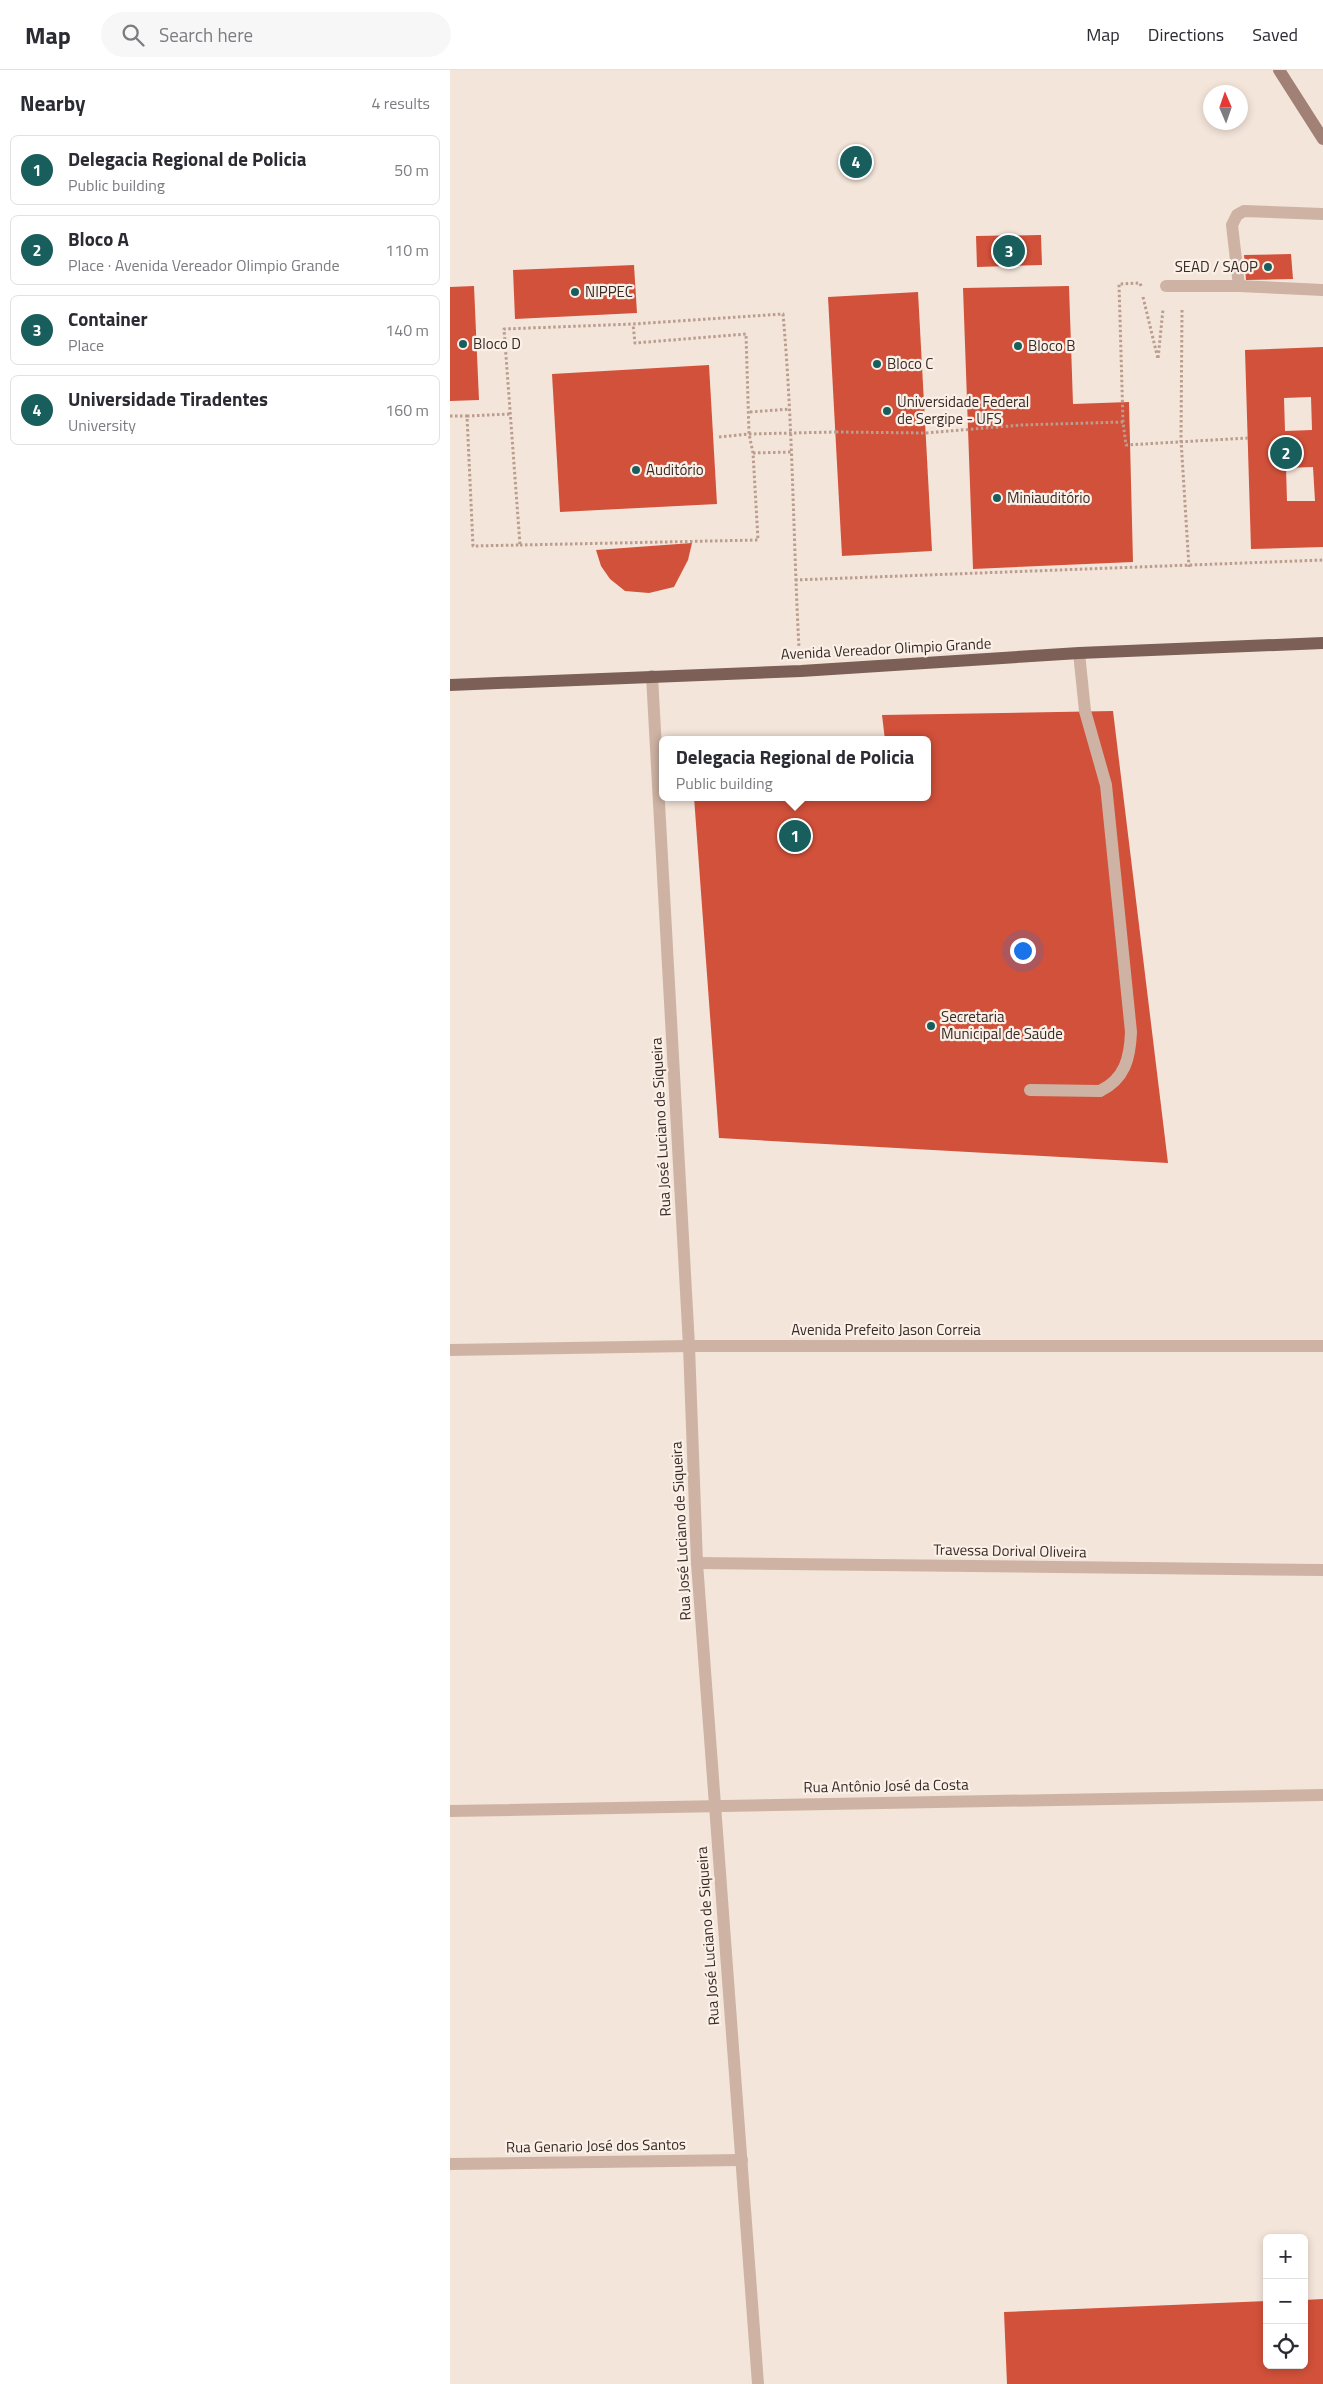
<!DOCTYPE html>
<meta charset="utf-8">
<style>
body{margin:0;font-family:"Titillium Web",sans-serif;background:#f7f7f7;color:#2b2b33}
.controls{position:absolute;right:15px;bottom:15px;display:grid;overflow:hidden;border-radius:8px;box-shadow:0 2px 8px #0003}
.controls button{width:45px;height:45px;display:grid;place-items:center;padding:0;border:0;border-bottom:1px solid #e1e1e2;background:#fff;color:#2b2b33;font:25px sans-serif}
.compass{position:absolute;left:753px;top:15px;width:45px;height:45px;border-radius:50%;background:#fff;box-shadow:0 2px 8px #0003;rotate:358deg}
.you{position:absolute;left:572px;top:880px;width:18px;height:18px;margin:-12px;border:4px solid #fff;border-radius:50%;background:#1a73e8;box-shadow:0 0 0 8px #1a73e833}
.badge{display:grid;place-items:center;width:32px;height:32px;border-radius:50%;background:#185e5c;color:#fff;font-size:16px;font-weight:700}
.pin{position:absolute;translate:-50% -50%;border:2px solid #fff;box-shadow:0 1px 5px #0006}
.popup{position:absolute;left:209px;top:666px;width:272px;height:65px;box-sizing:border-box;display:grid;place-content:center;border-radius:8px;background:#fff;filter:drop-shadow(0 1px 4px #0005);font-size:16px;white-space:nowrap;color:#7c7c81}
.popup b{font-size:19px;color:#2b2b33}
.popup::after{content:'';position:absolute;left:50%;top:100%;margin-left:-10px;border:10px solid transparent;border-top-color:#fff}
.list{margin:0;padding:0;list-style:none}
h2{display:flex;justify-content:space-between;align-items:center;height:65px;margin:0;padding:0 20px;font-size:21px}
h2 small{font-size:16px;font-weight:400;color:#7c7c81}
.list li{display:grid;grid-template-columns:32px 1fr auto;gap:15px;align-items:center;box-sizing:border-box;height:70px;margin:0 10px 10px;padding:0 10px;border:1px solid #e1e1e2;border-radius:8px}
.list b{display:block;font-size:19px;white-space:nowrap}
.list p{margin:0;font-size:16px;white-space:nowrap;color:#7c7c81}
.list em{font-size:16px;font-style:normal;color:#7c7c81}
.icon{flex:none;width:28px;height:28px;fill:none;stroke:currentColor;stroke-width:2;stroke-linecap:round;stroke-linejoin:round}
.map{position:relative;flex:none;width:873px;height:2314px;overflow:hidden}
header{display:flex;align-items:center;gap:30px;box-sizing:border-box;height:70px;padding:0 25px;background:#fff;border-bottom:1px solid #e1e1e2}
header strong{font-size:24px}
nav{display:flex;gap:28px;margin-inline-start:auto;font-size:18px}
.search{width:350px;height:45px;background:#f7f7f7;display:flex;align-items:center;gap:12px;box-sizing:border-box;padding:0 18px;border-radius:28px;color:#7c7c81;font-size:19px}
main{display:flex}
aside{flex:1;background:#fff}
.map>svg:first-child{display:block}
</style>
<header>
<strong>Map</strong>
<div class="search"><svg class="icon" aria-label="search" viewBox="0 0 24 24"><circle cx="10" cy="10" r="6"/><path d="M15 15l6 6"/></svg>Search here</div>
<nav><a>Map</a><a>Directions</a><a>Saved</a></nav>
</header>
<main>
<aside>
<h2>Nearby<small>4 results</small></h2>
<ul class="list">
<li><span class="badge">1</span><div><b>Delegacia Regional de Policia</b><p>Public building</p></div><em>50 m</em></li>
<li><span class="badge">2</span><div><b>Bloco A</b><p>Place · Avenida Vereador Olimpio Grande</p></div><em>110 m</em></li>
<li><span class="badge">3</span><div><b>Container</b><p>Place</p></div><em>140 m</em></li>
<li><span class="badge">4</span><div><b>Universidade Tiradentes</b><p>University</p></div><em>160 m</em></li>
</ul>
</aside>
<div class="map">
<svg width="873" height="2314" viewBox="0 0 873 2314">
<rect width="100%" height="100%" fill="#f4e5da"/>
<g fill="#d2513a" fill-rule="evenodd">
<path d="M591 165 592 195 527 197 526 166Z"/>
<path d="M841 184 843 209 796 210 794 185Z"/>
<path d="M184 195 187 243 65 249 63 200Z"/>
<path d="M24 216 29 330 0 331V217Z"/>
<path d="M619 216 623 334 679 332 683 492 523 499 513 218Z"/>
<path d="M468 222 482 481 392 486 378 227Z"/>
<path d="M873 277V477L801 479 795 280ZM861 327 862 360 835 361 834 328ZM863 397 865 431H837L836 398Z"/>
<path d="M259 295 267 434 110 442 102 304Z"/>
<path d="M242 473 238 490 224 517 199 523 175 521 160 509 151 496 146 480Z"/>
<path d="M663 641 718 1093 269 1068 244 727H478V670H435L432 645Z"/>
<path d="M873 2229V2314H557L554 2242 817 2231V2295H854V2230Z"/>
</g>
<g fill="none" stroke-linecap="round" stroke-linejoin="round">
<g stroke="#ba9d8e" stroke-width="3" stroke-dasharray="2.5 2.5" stroke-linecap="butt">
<path d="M691 216 690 213 669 214 673 352 676 375 798 368"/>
<path d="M693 227 708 289 713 239"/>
<path d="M732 240 731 370 739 497"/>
<path d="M300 342 340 339"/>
<path d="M0 346H17L23 476 70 475 54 259 183 254 333 244C343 355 343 466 349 578"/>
<path d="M17 346 60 344"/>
<path d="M386 362 475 363 572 355 673 352"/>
<path d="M269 367 299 364"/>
<path d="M303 383 342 382"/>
<path d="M70 475 308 470 303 383 299 364 296 264 185 273 183 254"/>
<path d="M345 510 873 490"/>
</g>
<g stroke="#ceb3a4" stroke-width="12">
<path d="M873 144 794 141 787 145 782 155 789 216 873 220"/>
<path d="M716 216H789"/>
<path d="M580 1020 650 1021C675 1009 680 988 681 962L656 715 635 641 629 583"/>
</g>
<g stroke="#ceb3a4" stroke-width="12">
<path d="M202 606 239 1276 247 1493 308 2314"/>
<path d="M0 1280 239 1276H873"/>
<path d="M247 1493 873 1500"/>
<path d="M0 1741 873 1725"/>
<path d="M0 2094 292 2090"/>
</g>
<path stroke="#a18175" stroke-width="12" d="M829 0 873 69"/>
<path stroke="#7c5f56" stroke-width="12" d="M0 615 351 601 629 583 873 573"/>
<path stroke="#ba9d8e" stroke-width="3" stroke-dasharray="2.5 2.5" stroke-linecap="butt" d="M299 364 386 362"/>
</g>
<g fill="#185e5c" stroke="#fbf0e7" stroke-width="2">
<circle cx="818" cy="197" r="5"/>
<circle cx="125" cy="222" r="5"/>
<circle cx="13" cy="274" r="5"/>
<circle cx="568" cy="276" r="5"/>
<circle cx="427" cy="294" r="5"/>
<circle cx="437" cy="341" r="5"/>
<circle cx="186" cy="400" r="5"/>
<circle cx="547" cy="428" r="5"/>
<circle cx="481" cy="956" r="5"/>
</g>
<g text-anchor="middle" stroke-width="4.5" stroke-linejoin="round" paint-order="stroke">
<g font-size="15" fill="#382b27" stroke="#fbf0e7" text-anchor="start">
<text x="808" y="202" text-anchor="end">SEAD / SAOP</text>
<text x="135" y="227">NIPPEC</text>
<text x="23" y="279">Bloco D</text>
<text x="578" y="281">Bloco B</text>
<text x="437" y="299">Bloco C</text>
<text x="447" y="337">Universidade Federal<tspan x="447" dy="17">de Sergipe - UFS</tspan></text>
<text x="196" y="405">Auditório</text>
<text x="557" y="433">Miniauditório</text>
<text x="491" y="952">Secretaria<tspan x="491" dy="17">Municipal de Saúde</tspan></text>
</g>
<g font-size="15" fill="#382b27" stroke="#fbf0e7">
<text transform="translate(436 579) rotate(-3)" y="5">Avenida Vereador Olimpio Grande</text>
<text transform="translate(211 1057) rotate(-93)" y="5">Rua José Luciano de Siqueira</text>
<text x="436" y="1265">Avenida Prefeito Jason Correia</text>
<text transform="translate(231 1461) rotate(-93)" y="5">Rua José Luciano de Siqueira</text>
<text transform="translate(560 1481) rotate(1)" y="5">Travessa Dorival Oliveira</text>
<text transform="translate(436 1716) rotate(-1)" y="5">Rua Antônio José da Costa</text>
<text transform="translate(258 1866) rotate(-94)" y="5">Rua José Luciano de Siqueira</text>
<text transform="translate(146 2076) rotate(-1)" y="5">Rua Genario José dos Santos</text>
</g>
</g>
</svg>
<div class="controls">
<button>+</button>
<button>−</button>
<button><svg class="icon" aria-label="locate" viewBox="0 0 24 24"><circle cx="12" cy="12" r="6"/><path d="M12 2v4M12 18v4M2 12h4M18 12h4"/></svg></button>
</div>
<svg class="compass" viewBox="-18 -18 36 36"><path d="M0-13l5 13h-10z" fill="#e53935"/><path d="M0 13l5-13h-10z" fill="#7c7c81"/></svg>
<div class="you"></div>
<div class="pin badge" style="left:345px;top:766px">1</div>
<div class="popup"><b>Delegacia Regional de Policia</b>Public building</div>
<div class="pin badge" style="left:836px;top:383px">2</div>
<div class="pin badge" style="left:559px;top:181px">3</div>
<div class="pin badge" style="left:406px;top:92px">4</div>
</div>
</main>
